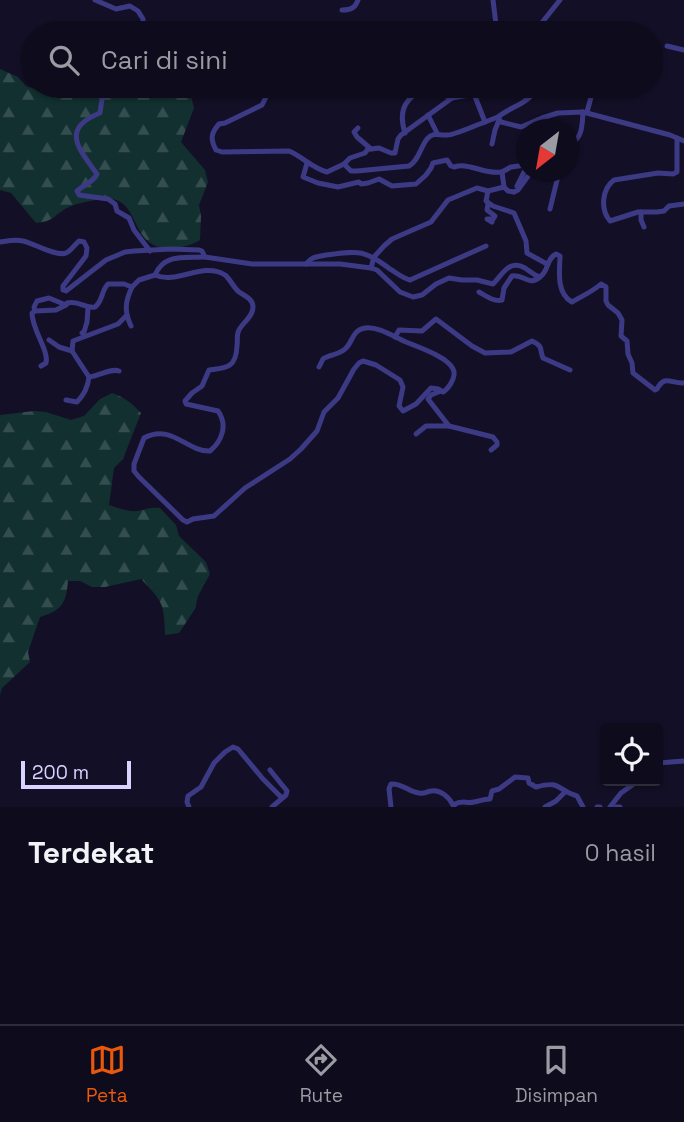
<!DOCTYPE html>
<html lang="id">
<style>
body{margin:0;font-family:"Space Grotesk",sans-serif;background:#1c1929;color:#f1f3f6}
.controls{position:absolute;right:21px;bottom:21px;display:grid;overflow:hidden;border-radius:7px;box-shadow:0 2px 5px #0004}
.controls button{width:63px;height:63px;display:grid;place-items:center;padding:0;border:0;border-bottom:2px solid #2e2b3b;background:#0e0b1c;color:#f1f3f6;font:35px sans-serif}
.compass{position:absolute;left:516px;top:119px;width:63px;height:63px;border-radius:50%;background:#0e0b1c;box-shadow:0 2px 5px #0004;rotate:211deg}
.scale{position:absolute;left:21px;bottom:18px;width:110px;box-sizing:border-box;padding-left:7px;border:4px solid #d9d4ff;border-top:0;font-size:19px;line-height:24px;white-space:nowrap;color:#d9d4ff;-webkit-text-stroke:5px #130f26;paint-order:stroke}
.list{margin:0;padding:0;list-style:none}
h2{display:flex;justify-content:space-between;align-items:center;height:91px;margin:0;padding:0 28px;font-size:30px}
h2 small{font-size:23px;font-weight:400;color:#9b9ba3}
.icon{flex:none;width:38px;height:38px;fill:none;stroke:currentColor;stroke-width:2;stroke-linecap:round;stroke-linejoin:round}
.map{position:relative;flex:none;width:684px;height:807px;overflow:hidden}
.search{position:absolute;background:#0e0b1c;box-shadow:0 2px 5px #0004;left:21px;right:21px;top:21px;height:77px;display:flex;align-items:center;gap:18px;box-sizing:border-box;padding:0 24px;border-radius:38px;color:#9b9ba3;font-size:26px}
.sheet{height:217px;background:#0e0b1c}
nav{display:flex;justify-content:space-around;align-items:center;box-sizing:border-box;height:98px;border-top:2px solid #2e2b3b;background:#0e0b1c;font-size:19px;color:#9b9ba3}
nav a{display:grid;justify-items:center;gap:4px}
nav .on{color:#ea580c}
.map>svg:first-child{display:block}
</style>
<div class="map">
<svg width="684" height="807" viewBox="0 0 684 807">
<defs>
<pattern id="forest-firs" width="22" height="20" patternUnits="userSpaceOnUse" patternTransform="scale(1.75)"><rect width="22" height="20" fill="#12302f"/><path d="M5 1l3.5 6h-7zM16 11l3.5 6h-7z" fill="#344d4e"/></pattern>
</defs>
<rect width="100%" height="100%" fill="#130f26"/>
<g fill="url(#forest-firs)">
<path d="M0 69 18 77 26 86 38 90 64 88 88 92 113 89 122 86H185L191 96 194 108 181 142 205 170 208 182 199 205 201 216 200 240C191 245 185 247 174 248 130 252 141 203 112 199 103 198 77 203 69 207 54 214 56 221 36 223L11 193 0 190Z"/>
<path d="M112 393C124 397 132 403 141 413L123 459 114 468 109 505C118 508 128 512 138 511 149 509 147 507 160 508L176 525 179 536 206 562 210 574 198 596 195 609 179 633 165 635C164 603 163 602 141 579L105 587H92L80 581H68C66 604 62 610 40 617L28 652 30 662 2 688 0 695V415L34 411 46 412 71 420 84 416 100 399Z"/>
</g>
<g fill="none" stroke-linecap="round" stroke-linejoin="round">
<g stroke="#3d3a85" stroke-width="5">
<path d="M95 0 116 9 130 6 138 11 143 19 144 33"/>
<path d="M493 0 497 33"/>
<path d="M342 10C351 10 355 8 358 0"/>
<path d="M536 33 540 25 560 0"/>
<path d="M611 33 612 32"/>
<path d="M667 46 684 50"/>
<path d="M111 86 102 99 100 113C59 129 80 150 97 174 94 182 83 185 77 191L79 195 108 199 115 204 117 211 129 218 134 230 150 251"/>
<path d="M195 86 198 92 213 91 226 93 243 86"/>
<path d="M301 86 296 92 275 88 269 91 262 105 225 123 219 124C211 133 210 139 216 150L222 152 289 151C303 157 312 168 327 172L344 164 350 158 365 153 368 149H371"/>
<path d="M538 86C528 105 513 105 498 117L501 122 521 127 542 118 558 113 583 112 670 135 684 141"/>
<path d="M439 92H443L446 96 452 98 474 94 485 122 498 117"/>
<path d="M587 112 594 86"/>
<path d="M428 115 437 133"/>
<path d="M358 128 354 132 357 137 371 149 379 148 391 153H395L398 139 401 135 452 98"/>
<path d="M405 133C397 108 407 97 428 86"/>
<path d="M677 138V172L673 174 658 173 614 180C602 189 600 209 610 221L638 212H657L664 211 669 206 684 204"/>
<path d="M492 144 495 130 499 120"/>
<path d="M568 145C583 139 582 126 583 112"/>
<path d="M307 163 303 177 318 183 338 187 359 182 361 184 368 183 379 179 392 186 416 184 426 175 431 168 433 163 447 160 451 166 454 167C471 162 483 175 502 172"/>
<path d="M344 164 351 171H357L409 166C419 160 420 148 427 139 434 131 439 136 448 135 454 135 476 125 485 122"/>
<path d="M517 186 526 168"/>
<path d="M504 187 502 172 511 167 526 165"/>
<path d="M514 192 508 191 504 187 488 191 486 201 493 206 514 213 526 241 527 253 547 264"/>
<path d="M514 192 518 190 531 172"/>
<path d="M488 204 487 210 495 216 493 219H487L492 222"/>
<path d="M550 209 559 172"/>
<path d="M641 212V220L644 227"/>
<path d="M0 242C7 241 15 239 23 241 33 243 56 257 66 253 71 251 75 244 79 241L84 242 87 248 86 256 63 286V290L66 291 106 260 125 252 134 251 171 249 199 250 202 251 205 257 252 264H340L371 268 377 270 400 292 413 297 422 295 436 284 449 278 462 280H477L493 284C503 274 509 259 525 268 531 272 533 275 540 277 549 271 546 259 556 254L560 256V258C559 273 557 294 572 302 582 296 592 292 601 284L606 287V301L608 305 618 313 622 320 621 336 627 341 628 354 632 363 633 373 655 390 657 389C665 374 671 384 684 383"/>
<path d="M205 257C185 258 164 253 155 275 177 285 203 261 225 275 231 280 233 287 239 292 245 296 253 299 253 307 253 317 243 322 239 330 236 335 238 340 237 346 236 369 225 368 209 370L202 386 192 393 185 401 186 404 218 411C228 425 222 441 210 451 187 452 171 423 144 438L134 464V471L139 477 183 520 187 522 193 519 214 516 245 488 290 459 301 449 317 431 324 412 338 398 354 369 359 363 363 361 376 365 400 380 403 387 399 406 403 411 416 404 431 388 438 389 443 392C448 389 450 386 453 379 454 376 455 372 453 369 448 357 418 347 406 342 394 337 378 326 365 328 353 330 353 340 347 347 341 355 330 354 323 359L319 367"/>
<path d="M306 264C312 256 317 257 326 255 358 251 364 249 390 269 397 273 402 278 410 280L486 246"/>
<path d="M371 268 374 257 384 246 392 239 431 222 448 200 477 188 488 191"/>
<path d="M479 292C486 296 494 302 502 300L504 288 512 276C525 274 528 287 540 277"/>
<path d="M35 311 56 310 66 305"/>
<path d="M131 326C124 311 125 302 132 287"/>
<path d="M82 333 84 332 87 322 88 308"/>
<path d="M395 337 399 330 422 331 436 319 472 346 485 353 511 352 532 341C544 347 539 348 543 358L570 370"/>
<path d="M49 340 59 347 72 351"/>
<path d="M41 366 46 363C49 350 32 330 32 313L35 311 34 307 37 301 49 298 66 305 67 303C80 300 84 309 95 307 103 301 101 291 108 284H124L132 287 139 280 155 275"/>
<path d="M89 377C99 376 111 368 119 371"/>
<path d="M66 400 77 402C84 395 88 386 89 377L72 351 73 341 118 324 127 315"/>
<path d="M449 426 493 437 497 442V445L491 450"/>
<path d="M416 434 426 426H449L428 399 431 395 441 391"/>
<path d="M658 763 684 761"/>
<path d="M270 770 287 791 286 795 272 807"/>
<path d="M453 805C464 799 465 804 474 802 480 801 483 799 490 799L492 791 499 789 515 777 528 778 529 783 536 787C562 780 556 790 577 796L583 807"/>
<path d="M189 807 187 802 188 796 201 787 214 763 225 752 233 747 238 749 263 779 282 798"/>
<path d="M391 807 389 789 391 784C402 783 409 792 419 793 425 794 425 792 431 791 441 789 450 798 454 807"/>
<path d="M545 807 556 801 565 792"/>
<path d="M597 807H600"/>
<path d="M610 807 621 793 638 781"/>
<path d="M616 807H620"/>
</g>
</g>
</svg>
<div class="controls">
<button><svg class="icon" aria-label="locate" viewBox="0 0 24 24"><circle cx="12" cy="12" r="6"/><path d="M12 2v4M12 18v4M2 12h4M18 12h4"/></svg></button>
</div>
<svg class="compass" viewBox="-18 -18 36 36"><path d="M0-13l5 13h-10z" fill="#e53935"/><path d="M0 13l5-13h-10z" fill="#9b9ba3"/></svg>
<div class="scale">200 m</div>
<div class="search"><svg class="icon" aria-label="search" viewBox="0 0 24 24"><circle cx="10" cy="10" r="6"/><path d="M15 15l6 6"/></svg>Cari di sini</div>
</div>
<section class="sheet">
<h2>Terdekat<small>0 hasil</small></h2>
<ul class="list">
</ul>
</section>
<nav>
<a class="on"><svg class="icon" aria-label="map" viewBox="0 0 24 24"><path d="M3 6l6-2 6 2 6-2v14l-6 2-6-2-6 2zM9 4v14M15 6v14"/></svg>Peta</a>
<a><svg class="icon" aria-label="directions" viewBox="0 0 24 24"><path d="M12 3l9 9-9 9-9-9zM9 14v-3h6M13 9l2 2-2 2"/></svg>Rute</a>
<a><svg class="icon" aria-label="saved" viewBox="0 0 24 24"><path d="M7 4h10v16l-5-4-5 4z"/></svg>Disimpan</a>
</nav>
